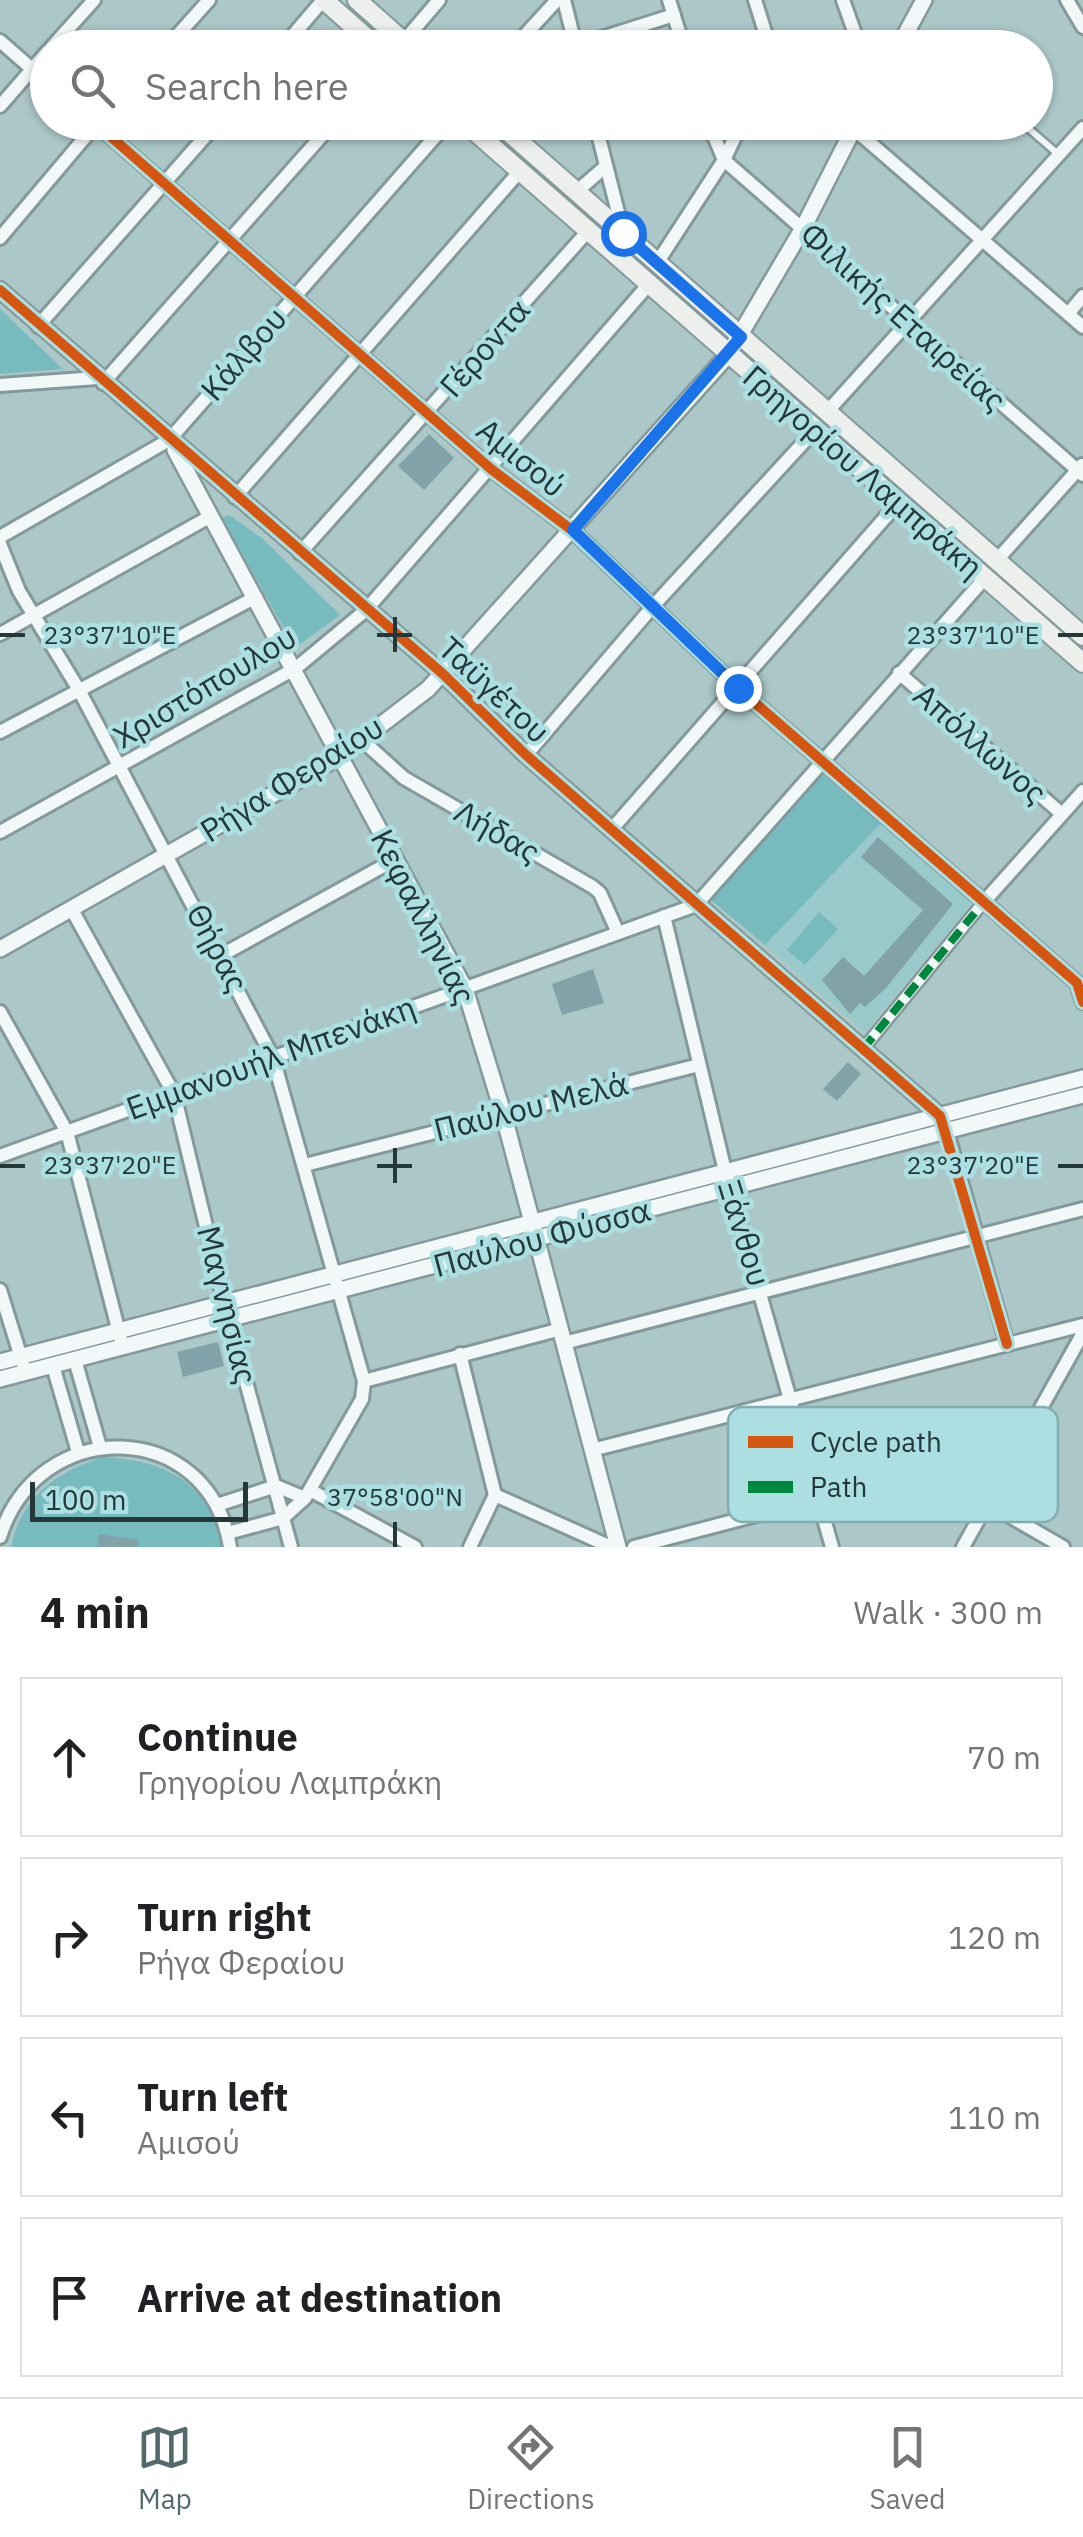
<!DOCTYPE html>
<meta charset="utf-8">
<style>
body{margin:0;font-family:"IBM Plex Sans",sans-serif;background:#f2f2f2;color:#202124}
.scale{position:absolute;left:30px;bottom:25px;width:218px;box-sizing:border-box;padding-left:10px;border:5px solid #24383a;border-top:0;font-size:28px;line-height:35px;white-space:nowrap;color:#24383a;-webkit-text-stroke:8px #acdfe1;paint-order:stroke}
.stop{position:absolute;width:30px;height:30px;margin:-22px;border:8px solid #1a73e8;border-radius:50%;background:#fff}
.stop.end{background:#1a73e8;border-color:#fff;box-shadow:0 2px 10px #0008}
.list{margin:0;padding:0;list-style:none}
h2{display:flex;justify-content:space-between;align-items:center;height:130px;margin:0;padding:0 40px;font-size:42px}
h2 small{font-size:32px;font-weight:400;color:#757577}
.list li{display:grid;grid-template-columns:65px 1fr auto;gap:30px;align-items:center;box-sizing:border-box;height:160px;margin:0 20px 20px;padding:0 20px;border:2px solid #e0e0e0;border-radius:0px}
.list b{display:block;font-size:38px;white-space:nowrap}
.list p{margin:0;font-size:32px;white-space:nowrap;color:#757577}
.list em{font-size:32px;font-style:normal;color:#757577}
.icon{flex:none;width:55px;height:55px;fill:none;stroke:currentColor;stroke-width:2;stroke-linecap:round;stroke-linejoin:round}
.map{position:relative;flex:none;width:1083px;height:1547px;overflow:hidden}
.search{position:absolute;background:#fff;box-shadow:0 2px 8px #0004;left:30px;right:30px;top:30px;height:110px;display:flex;align-items:center;gap:25px;box-sizing:border-box;padding:0 35px;border-radius:55px;color:#757577;font-size:38px}
.sheet{height:850px;background:#fff}
nav{display:flex;justify-content:space-around;align-items:center;box-sizing:border-box;height:140px;border-top:2px solid #e0e0e0;background:#fff;font-size:28px;color:#757577}
nav a{display:grid;justify-items:center;gap:5px}
nav .on{color:#536a6c}
.map>svg:first-child{display:block}
</style>
<div class="map">
<svg width="1083" height="1547" viewBox="0 0 1083 1547">
<rect width="100%" height="100%" fill="#abc7c8"/>
<path fill="#9ac9cb" d="M881 823 973 902 865 1032 765 945Z"/>
<g fill="#77bbbe">
<path d="M0 309 63 369 0 374Z"/>
<path d="M843 442 883 470 1083 645V661Z"/>
<path d="M229 515 263 539 340 615 295 648 222 518Z"/>
<path d="M823 771 881 823 765 945 711 900Z"/>
<path d="M819 912 838 929 805 965 787 950Z"/>
<path d="M103 1457C165 1460 209 1482 223 1547H11C22 1496 55 1473 103 1457Z"/>
</g>
<g fill="#80a2a8">
<path d="M429 434 454 458 424 490 398 466Z"/>
<path d="M878 837 953 904 886 988 865 1007 860 1003 850 1014 822 980 843 957 864 976 923 910 861 857Z"/>
<path d="M593 969 604 1003 562 1015 552 984Z"/>
<path d="M848 1062 861 1074 837 1101 823 1089Z"/>
<path d="M218 1342 224 1366 183 1377 177 1352Z"/>
<path d="M99 1534 138 1540V1547H97Z"/>
</g>
<g fill="none" stroke-linecap="round" stroke-linejoin="round">
<g stroke="#83999a" stroke-width="11">
<g id="service">
<path d="M910 28 933 48"/>
<path d="M1021 122 1058 154"/>
</g>
</g>
<g stroke="#83999a" stroke-width="15">
<path id="pedestrian" d="M863 1049 982 904"/>
</g>
<g stroke="#83999a" stroke-width="18">
<g id="minor">
<path d="M564 0 576 48"/>
<path d="M669 0 684 48"/>
<path d="M755 0 770 48"/>
<path d="M843 0 860 48"/>
<path d="M1067 0 1083 27"/>
<path d="M0 41 48 83"/>
<path d="M404 41 439 0"/>
<path d="M576 46 674 15"/>
<path d="M51 48 94 0"/>
<path d="M166 48 209 0"/>
<path d="M282 48 323 0"/>
<path d="M513 48 557 0"/>
<path d="M0 106 48 51"/>
<path d="M94 122 491 469 573 531 738 688 1077 983 1083 1002"/>
<path d="M595 122 623 232"/>
<path d="M708 122 724 160 1083 475"/>
<path d="M846 122 1083 327"/>
<path d="M576 192 606 166"/>
<path d="M0 238 98 122"/>
<path d="M657 263 724 160 742 122"/>
<path d="M1068 314 1083 296"/>
<path d="M38 326 218 122"/>
<path d="M103 383 334 122"/>
<path d="M0 385 97 378"/>
<path d="M827 412 1083 128"/>
<path d="M235 497 520 171"/>
<path d="M0 537 169 440 448 122"/>
<path d="M0 544 19 591 79 690 273 1058 364 1381 362 1399 305 1498 283 1518 228 1533"/>
<path d="M300 553 588 231"/>
<path d="M997 560 1082 465"/>
<path d="M0 634 211 516"/>
<path d="M899 673 1062 814"/>
<path d="M0 732 256 597"/>
<path d="M363 741 404 778 593 887 600 893 618 933"/>
<path d="M526 755 654 605 815 430"/>
<path d="M611 830 898 503"/>
<path d="M0 832 296 668 366 610 649 284"/>
<path d="M982 904 1083 791"/>
<path d="M71 908 174 1094 225 1305 291 1547"/>
<path d="M664 916 725 1171 832 1547"/>
<path d="M220 956 396 859"/>
<path d="M0 1012 67 1132 121 1340"/>
<path d="M947 1132 1007 1344"/>
<path d="M0 1156 696 905 985 578"/>
<path d="M305 1165 699 1065"/>
<path d="M0 1290 23 1364"/>
<path d="M564 1343 1083 1209"/>
<path d="M460 1354 495 1495"/>
<path d="M75 1360 100 1447"/>
<path d="M53 1366 78 1452"/>
<path d="M364 1381 561 1329"/>
<path d="M592 1450 1083 1325"/>
<path d="M310 1490 415 1547"/>
<path d="M495 1495 611 1547"/>
<path d="M987 1503 1063 1547"/>
<path d="M217 1505 276 1486 305 1498"/>
<path d="M0 1537C38 1415 209 1417 230 1547"/>
<path d="M470 1547 495 1495"/>
<path d="M634 1547 1017 1447"/>
<path d="M963 1547 1083 1333"/>
</g>
</g>
<g stroke="#83999a" stroke-width="20">
<g id="tertiary">
<path d="M898 48 924 0"/>
<path d="M0 290 443 674 526 755 940 1116 947 1132"/>
<path d="M175 450 465 989 503 1113 618 1547"/>
<path d="M0 949 339 757 428 689 728 355 803 228 857 122"/>
<path d="M0 1362 1083 1078"/>
<path d="M0 1379 1083 1095"/>
</g>
</g>
<g stroke="#83999a" stroke-width="22">
<g id="secondary">
<path d="M324 0 378 48"/>
<path d="M357 0 411 48"/>
<path d="M464 122 1083 663"/>
<path d="M497 122 1083 636"/>
</g>
</g>
<use href="#service" stroke="#f2f7f7" stroke-width="6"/>
<use href="#pedestrian" stroke="#f2f7f7" stroke-width="10"/>
<use href="#minor" stroke="#f2f7f7" stroke-width="12"/>
<use href="#tertiary" stroke="#f2f7f7" stroke-width="15"/>
<use href="#secondary" stroke="#ecefec" stroke-width="18"/>
<path stroke="#00873e" stroke-width="8" stroke-dasharray="15 8" stroke-linecap="butt" d="M863 1049 982 904"/>
<g stroke="#acdfe1" stroke-width="16">
<g id="cycleway">
<path d="M94 122 491 469 573 531 738 688 1077 983 1083 1002"/>
<path d="M0 290 443 674 526 755 940 1116 1007 1344"/>
</g>
</g>
<use href="#cycleway" stroke="#d45611" stroke-width="10"/>
</g>
<g fill="none" stroke-linecap="round" stroke-linejoin="round">
<path stroke="#1a73e8" stroke-width="12" d="M623 233 741 337 573 530 738 688"/>
</g>
<path fill="none" stroke="#24383a" stroke-width="4" d="M395 617V652M0 635H25M377 635H412M1058 635H1083M395 1148V1183M0 1166H25M377 1166H412M1058 1166H1083M395 1522V1547"/>
<g text-anchor="middle" stroke-width="9" stroke-linejoin="round" paint-order="stroke">
<g font-size="32" fill="#24383a" stroke="#acdfe1">
<text transform="translate(903 317) rotate(42)" y="11">Φιλικής Εταιρείας</text>
<text transform="translate(485 348) rotate(-49)" y="11">Γέροντα</text>
<text transform="translate(244 354) rotate(-49)" y="11">Κάλβου</text>
<text transform="translate(521 458) rotate(39)" y="11">Αμισού</text>
<text transform="translate(863 472) rotate(41)" y="11">Γρηγορίου Λαμπράκη</text>
<text transform="translate(205 687) rotate(-31)" y="11">Χριστόπουλου</text>
<text transform="translate(494 690) rotate(43)" y="11">Ταϋγέτου</text>
<text transform="translate(980 744) rotate(41)" y="11">Απόλλωνος</text>
<text transform="translate(292 779) rotate(-32)" y="11">Ρήγα Φεραίου</text>
<text transform="translate(497 832) rotate(30)" y="11">Λήδας</text>
<text transform="translate(423 917) rotate(63)" y="11">Κεφαλληνίας</text>
<text transform="translate(217 948) rotate(62)" y="11">Θήρας</text>
<text transform="translate(271 1058) rotate(-20)" y="11">Εμμανουήλ Μπενάκη</text>
<text transform="translate(531 1107) rotate(-14)" y="11">Παύλου Μελά</text>
<text transform="translate(744 1233) rotate(73)" y="11">Ξάνθου</text>
<text transform="translate(542 1238) rotate(-15)" y="11">Παύλου Φύσσα</text>
<text transform="translate(227 1305) rotate(76)" y="11">Μαγνησίας</text>
</g>
</g>
<rect x="728" y="1407" width="330" height="115" rx="15" fill="#acdfe1" stroke="#83adaf" stroke-width="2.5"/>
<rect x="748" y="1436" width="45" height="12" fill="#d45611"/>
<rect x="748" y="1481" width="45" height="12" fill="#00873e"/>
<g font-size="28" fill="#24383a">
<text x="810" y="1452">Cycle path</text>
<text x="810" y="1497">Path</text>
</g>
<g font-size="25" text-anchor="middle" fill="#24383a" stroke="#acdfe1" stroke-width="9" stroke-linejoin="round" paint-order="stroke">
<text x="973" y="644">23°37'10"E</text>
<text x="110" y="644">23°37'10"E</text>
<text x="973" y="1174">23°37'20"E</text>
<text x="110" y="1174">23°37'20"E</text>
<text x="395" y="1506">37°58'00"N</text>
</g>
</svg>
<div class="scale">100 m</div>
<div class="stop" style="left:623px;top:233px"></div>
<div class="stop end" style="left:738px;top:688px"></div>
<div class="search"><svg class="icon" aria-label="search" viewBox="0 0 24 24"><circle cx="10" cy="10" r="6"/><path d="M15 15l6 6"/></svg>Search here</div>
</div>
<section class="sheet">
<h2>4 min<small>Walk · 300 m</small></h2>
<ul class="list">
<li><svg class="icon" aria-label="ahead" viewBox="0 0 24 24"><path d="M12 20V5M6 11l6-6 6 6"/></svg><div><b>Continue</b><p>Γρηγορίου Λαμπράκη</p></div><em>70 m</em></li>
<li><svg class="icon" aria-label="right" viewBox="0 0 24 24"><path d="M7 20v-9h11M14 6l5 5-5 5"/></svg><div><b>Turn right</b><p>Ρήγα Φεραίου</p></div><em>120 m</em></li>
<li><svg class="icon" aria-label="left" viewBox="0 0 24 24"><path d="M17 20v-9H6M10 6l-5 5 5 5"/></svg><div><b>Turn left</b><p>Αμισού</p></div><em>110 m</em></li>
<li><svg class="icon" aria-label="arrive" viewBox="0 0 24 24"><path d="M6 21V4h12l-3 4 3 4H6"/></svg><div><b>Arrive at destination</b></div></li>
</ul>
</section>
<nav>
<a class="on"><svg class="icon" aria-label="map" viewBox="0 0 24 24"><path d="M3 6l6-2 6 2 6-2v14l-6 2-6-2-6 2zM9 4v14M15 6v14"/></svg>Map</a>
<a><svg class="icon" aria-label="directions" viewBox="0 0 24 24"><path d="M12 3l9 9-9 9-9-9zM9 14v-3h6M13 9l2 2-2 2"/></svg>Directions</a>
<a><svg class="icon" aria-label="saved" viewBox="0 0 24 24"><path d="M7 4h10v16l-5-4-5 4z"/></svg>Saved</a>
</nav>
